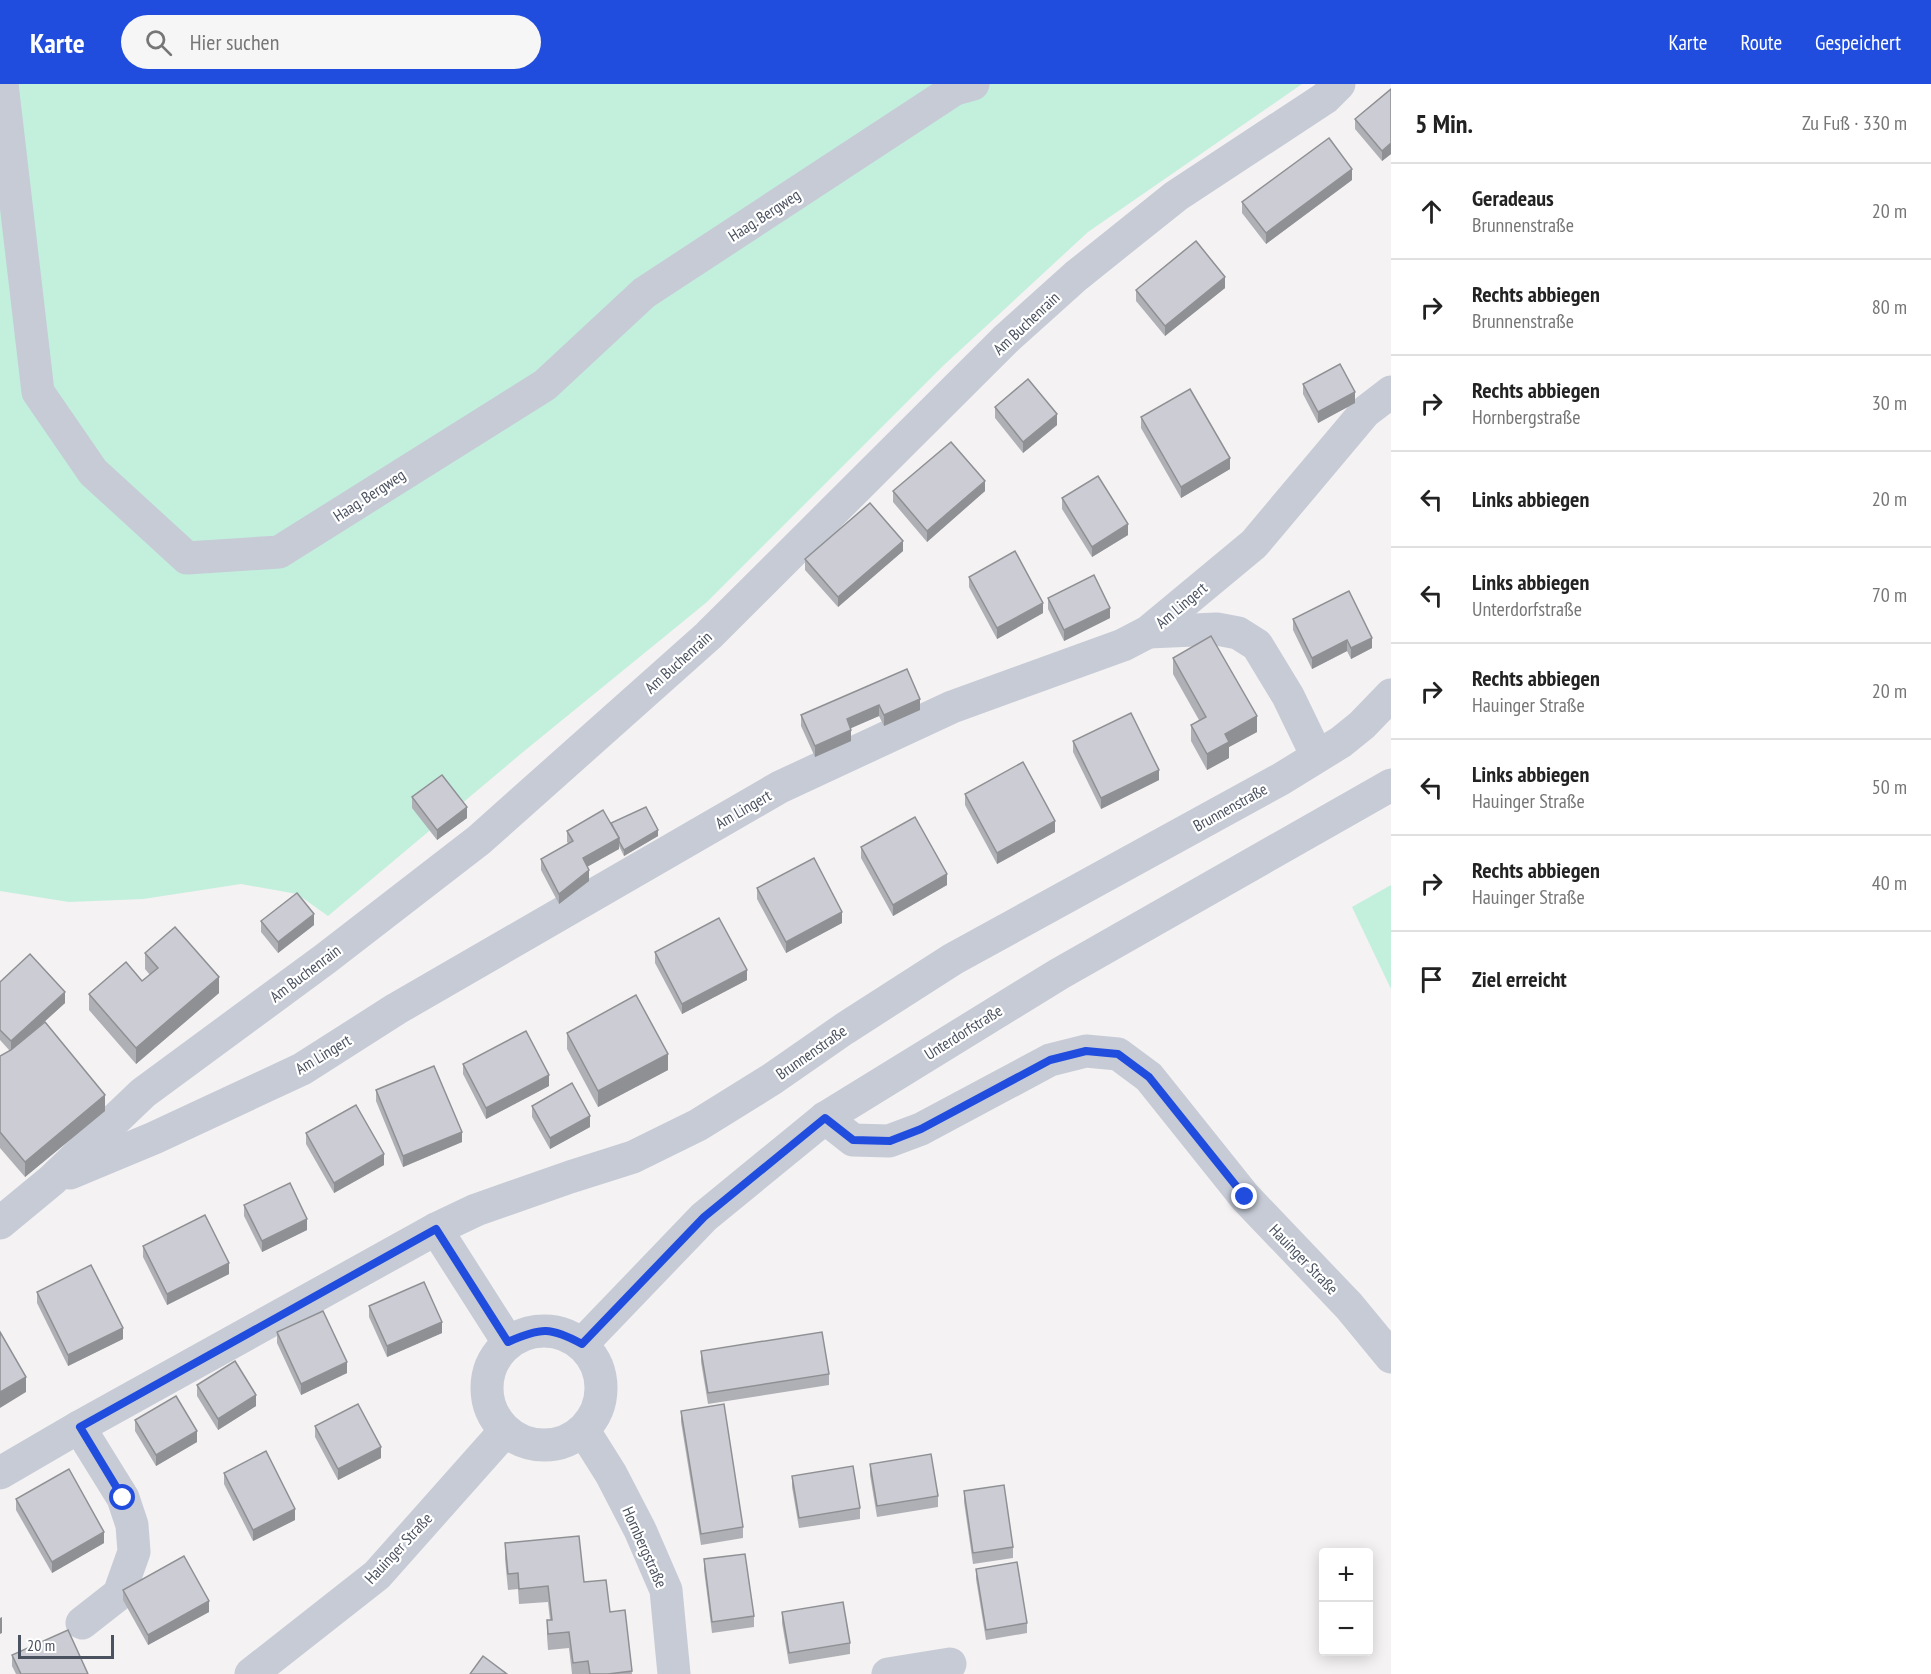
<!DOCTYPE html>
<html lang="de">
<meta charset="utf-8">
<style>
body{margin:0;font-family:"PT Sans Narrow",sans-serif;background:#f6f6f6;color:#222}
.controls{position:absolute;right:18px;bottom:18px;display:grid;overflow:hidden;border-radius:6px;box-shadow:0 3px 15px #0003}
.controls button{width:54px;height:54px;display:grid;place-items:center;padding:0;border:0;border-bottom:2px solid #e0e0e0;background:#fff;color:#222;font:30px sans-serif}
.scale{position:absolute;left:18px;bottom:15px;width:96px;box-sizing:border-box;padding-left:6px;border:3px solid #4a515f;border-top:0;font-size:16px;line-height:21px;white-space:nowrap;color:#4a515f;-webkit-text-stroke:4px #fff;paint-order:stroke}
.stop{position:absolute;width:18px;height:18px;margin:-14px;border:4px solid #214ddf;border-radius:50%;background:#fff}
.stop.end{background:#214ddf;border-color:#fff;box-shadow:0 2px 6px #0008}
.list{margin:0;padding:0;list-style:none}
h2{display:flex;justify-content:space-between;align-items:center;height:78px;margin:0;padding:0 24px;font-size:26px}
h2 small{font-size:20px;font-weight:400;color:#767676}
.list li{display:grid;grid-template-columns:39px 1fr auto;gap:18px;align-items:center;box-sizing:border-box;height:96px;padding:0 24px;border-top:2px solid #e0e0e0}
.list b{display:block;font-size:22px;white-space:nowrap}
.list p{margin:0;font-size:20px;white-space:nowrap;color:#767676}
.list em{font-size:20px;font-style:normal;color:#767676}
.icon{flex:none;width:33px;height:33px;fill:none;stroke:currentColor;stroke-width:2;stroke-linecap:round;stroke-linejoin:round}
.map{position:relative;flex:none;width:1391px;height:1590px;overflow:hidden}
header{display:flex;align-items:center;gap:36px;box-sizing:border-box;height:84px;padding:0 30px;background:#214ddf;color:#fff}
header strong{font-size:28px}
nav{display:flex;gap:33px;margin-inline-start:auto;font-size:21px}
.search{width:420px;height:54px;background:#f6f6f6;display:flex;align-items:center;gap:15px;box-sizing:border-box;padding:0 21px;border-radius:33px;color:#767676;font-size:22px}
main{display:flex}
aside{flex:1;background:#fff}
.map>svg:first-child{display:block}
</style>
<header>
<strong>Karte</strong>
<div class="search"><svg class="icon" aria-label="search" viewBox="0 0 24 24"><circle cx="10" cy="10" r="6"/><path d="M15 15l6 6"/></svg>Hier suchen</div>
<nav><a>Karte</a><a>Route</a><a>Gespeichert</a></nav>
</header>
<main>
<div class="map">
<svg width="1391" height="1590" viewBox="0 0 1391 1590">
<rect width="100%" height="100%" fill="#f4f2f2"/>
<g fill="#c3efdd">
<path d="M0 0H1302L1088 148 944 281 707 518 523 668 328 832 297 810 241 800 143 815 69 818 0 807Z"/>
<path d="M1391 801V905L1352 823Z"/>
</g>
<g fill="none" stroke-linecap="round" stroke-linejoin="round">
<g stroke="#c6cbd6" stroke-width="33">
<path d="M2 0 38 308 93 388 187 474 279 468 545 301 644 209 955 5 973 0"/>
<path d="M1148 548 1217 545 1238 549 1257 561 1288 612 1317 672"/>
<path d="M825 1034 853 1056 889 1057 921 1045 1050 976 1086 967 1118 970 1149 993 1245 1113 1349 1222 1391 1273"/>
<path d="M70 1089 154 1054 302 985 396 925 780 703 952 623 1123 561 1148 548 1254 460 1365 328 1391 308"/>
<path d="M0 1139 52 1096 143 1009 325 875 479 756 708 552 1007 254 1076 192 1176 112 1325 14 1339 0"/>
<path d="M436 1145 508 1258"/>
<circle cx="544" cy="1304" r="57"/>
<path d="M582 1260 704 1133 825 1034 1059 890 1391 701"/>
<path d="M79 1343 123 1414 132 1441 134 1468 119 1510 82 1539"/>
<path d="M584 1347 611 1390 640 1446 666 1506 674 1590"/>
<path d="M0 1389 79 1343 436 1145 476 1126 570 1093 633 1073 698 1041 772 995 844 945 953 875 1281 695 1341 658 1362 641 1391 611"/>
<path d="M251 1590 377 1491 505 1347"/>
<path d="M888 1590 950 1580"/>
</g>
</g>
<g fill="#afb0b6">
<path d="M1391 5V70L1382 77 1355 45V35Z"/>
<path d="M1352 96 1266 160 1242 129V118Z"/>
<path d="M1225 204 1165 252 1136 217V206Z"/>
<path d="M1303 300 1355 319 1318 339 1303 310Z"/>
<path d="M995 323 1057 341 1023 369 995 334Z"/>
<path d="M1141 333 1230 385 1181 414 1141 344Z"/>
<path d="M893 407H985L927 458 893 418Z"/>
<path d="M1062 414 1128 451 1092 473 1062 425Z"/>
<path d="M903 467 838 523 805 486V475Z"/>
<path d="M969 493 1043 529 997 555 969 503Z"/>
<path d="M1048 514 1110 534 1064 557 1048 525Z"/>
<path d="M1293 535 1372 564 1351 575 1347 567 1312 585 1293 546Z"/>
<path d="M1173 574 1257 648 1229 663V674L1207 686 1191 657V641L1199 636 1173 590Z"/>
<path d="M907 585 920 626 884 642 879 632 850 644 851 657 815 673 801 642V631Z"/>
<path d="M1073 657 1159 696 1101 725 1073 668Z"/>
<path d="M965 710 1055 748 997 780 965 721Z"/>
<path d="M412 713 467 734 437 756 412 724Z"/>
<path d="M611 739 658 752 624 772 619 762V765L587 783 589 797 559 820 541 786V775L569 760 567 758V747Z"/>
<path d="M861 763 947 801 893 832 861 774Z"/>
<path d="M757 804 842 839 786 869 757 815Z"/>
<path d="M261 837 314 841 278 869 261 848Z"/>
<path d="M655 868 747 896 682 930 655 879Z"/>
<path d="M145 869 219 909 136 980 89 926V910L142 897 150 891 145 885Z"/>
<path d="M0 898 65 919 33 948 105 1027 25 1093 0 1064V972L10 967 0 956Z"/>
<path d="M567 949 668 986 598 1023 567 965Z"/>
<path d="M463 980 549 1002 486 1035 463 990Z"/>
<path d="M376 1006 462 1058 403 1083 376 1017Z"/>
<path d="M532 1022 590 1043 550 1065 532 1033Z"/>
<path d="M306 1049 384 1081 334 1109 306 1060Z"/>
<path d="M244 1121 307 1146 262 1168 244 1132Z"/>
<path d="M143 1162 229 1190 167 1221 143 1173Z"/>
<path d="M37 1208 123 1255 68 1282 37 1219Z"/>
<path d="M369 1222 442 1249 387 1273 369 1233Z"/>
<path d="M277 1248 347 1289 301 1311 277 1259Z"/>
<path d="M701 1267 829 1290V1301L708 1320 701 1278Z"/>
<path d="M197 1301 256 1322 218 1346 197 1312Z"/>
<path d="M681 1327 743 1443V1454L701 1461 681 1338Z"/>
<path d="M135 1336 197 1358 156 1382 135 1347Z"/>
<path d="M315 1342 381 1374 338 1396 315 1353Z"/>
<path d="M870 1380 938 1412V1423L877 1433 870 1391Z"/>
<path d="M224 1389 295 1436 253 1457 224 1400Z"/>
<path d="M792 1392 860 1424V1435L799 1444 792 1403Z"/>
<path d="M964 1407 1013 1463V1474L973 1480 964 1418Z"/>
<path d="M16 1415 104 1459 52 1489 16 1426Z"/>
<path d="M505 1459 584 1498 610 1528 625 1526 632 1590H572L569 1564 548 1566 547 1552V1536H550L548 1518 519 1520 518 1505 508 1506 505 1475Z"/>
<path d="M704 1475 754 1532V1543L712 1549 704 1486Z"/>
<path d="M976 1485 1027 1539V1549L986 1556 976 1495Z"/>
<path d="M123 1506 209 1528 148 1561 123 1516Z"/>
<path d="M782 1528 850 1559V1570L789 1580 782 1539Z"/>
<path d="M12 1571 88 1590H16L12 1582Z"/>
</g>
<g fill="#8f9094">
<path d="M1391 59V70L1382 77V67Z"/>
<path d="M1352 85V96L1266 160V149Z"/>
<path d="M1225 193V204L1165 252V242Z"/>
<path d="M1355 308V319L1318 339V328Z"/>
<path d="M1057 330V341L1023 369V358Z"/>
<path d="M1230 374V385L1181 414V403Z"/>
<path d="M985 397V407L927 458V447Z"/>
<path d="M1128 440V451L1092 473V463Z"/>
<path d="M903 457V467L838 523V513Z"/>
<path d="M1043 519V529L997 555V544Z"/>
<path d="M1110 524V534L1064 557V546Z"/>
<path d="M1372 554V564L1351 575V564Z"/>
<path d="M1347 556V567L1312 585V574Z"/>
<path d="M920 615V626L884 642V631Z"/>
<path d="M879 621V632L847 646V635Z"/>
<path d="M1257 632V648L1229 663V674L1207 686V670L1225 650Z"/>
<path d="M851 646V657L815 673V662Z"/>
<path d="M1159 686V696L1101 725V714Z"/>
<path d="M467 723V734L437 756V746Z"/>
<path d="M1055 737V748L997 780V769Z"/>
<path d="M658 746V752L624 772V766Z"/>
<path d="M619 754V765L583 785V774Z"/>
<path d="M589 786V797L559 820V810Z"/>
<path d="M947 790V801L893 832V821Z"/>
<path d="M842 828V839L786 869V858Z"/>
<path d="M314 830V841L278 869V858Z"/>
<path d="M747 886V896L682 930V920Z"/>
<path d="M219 893V909L136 980V964Z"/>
<path d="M65 908V919L11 968V957Z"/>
<path d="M668 970V986L598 1023V1007Z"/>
<path d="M549 991V1002L486 1035V1024Z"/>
<path d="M105 1011V1027L25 1093V1078Z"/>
<path d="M590 1032V1043L550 1065V1054Z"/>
<path d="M462 1048V1058L403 1083V1072Z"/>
<path d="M384 1070V1081L334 1109V1099Z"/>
<path d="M307 1135V1146L262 1168V1157Z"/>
<path d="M229 1179V1190L167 1221V1210Z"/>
<path d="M442 1238V1249L387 1273V1262Z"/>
<path d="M123 1244V1255L68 1282V1271Z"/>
<path d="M347 1278V1289L301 1311V1300Z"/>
<path d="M26 1293V1308L0 1324V1308Z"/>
<path d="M256 1311V1322L218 1346V1335Z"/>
<path d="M197 1347V1358L156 1382V1371Z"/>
<path d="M381 1363V1374L338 1396V1385Z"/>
<path d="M295 1425V1436L253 1457V1446Z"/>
<path d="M104 1448V1459L52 1489V1478Z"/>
<path d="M209 1517V1528L148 1561V1551Z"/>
<path d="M2 1533V1549L0 1550V1534Z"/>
</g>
<g fill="#cccdd4" stroke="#8f9094" stroke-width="1.5">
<path d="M1391 5V59L1382 67 1355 35Z"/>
<path d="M1329 54 1352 85 1266 149 1242 118Z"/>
<path d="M1196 157 1225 193 1165 242 1136 206Z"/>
<path d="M1340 280 1355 308 1318 328 1303 300Z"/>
<path d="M1028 295 1057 330 1023 358 995 323Z"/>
<path d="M1190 305 1230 374 1181 403 1141 333Z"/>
<path d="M951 358 985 397 927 447 893 407Z"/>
<path d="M1098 392 1128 440 1092 463 1062 414Z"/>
<path d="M870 419 903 457 838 513 805 475Z"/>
<path d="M1015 467 1043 519 997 544 969 493Z"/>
<path d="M1094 491 1110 524 1064 546 1048 514Z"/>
<path d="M1349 507 1372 554 1351 564 1347 556 1312 574 1293 535Z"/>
<path d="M1211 552 1257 632 1225 650 1229 658 1207 670 1191 641 1206 633 1173 574Z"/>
<path d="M907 585 920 615 884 631 879 621 847 635 851 646 815 662 801 631Z"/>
<path d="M1131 629 1159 686 1101 714 1073 657Z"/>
<path d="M1023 678 1055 737 997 769 965 710Z"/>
<path d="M442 691 467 723 437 746 412 713Z"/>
<path d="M646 723 658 746 624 766 619 757V754L611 739Z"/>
<path d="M603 726 619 754 583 774 589 786 559 810 541 775 573 757 567 747Z"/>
<path d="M915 733 947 790 893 821 861 763Z"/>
<path d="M814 774 842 828 786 858 757 804Z"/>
<path d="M297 809 314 830 278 858 261 837Z"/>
<path d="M719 834 747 886 682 920 655 868Z"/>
<path d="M175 843 219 893 136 964 89 910 126 878 142 897 158 884 145 869Z"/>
<path d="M30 870 65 908 11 957 0 946V898Z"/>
<path d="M636 911 668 970 598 1007 567 949Z"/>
<path d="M45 938 105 1011 25 1078 0 1048V972L11 966Z"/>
<path d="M526 947 549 991 486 1024 463 980Z"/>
<path d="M434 982 462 1048 403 1072 376 1006Z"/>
<path d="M572 999 590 1032 550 1054 532 1022Z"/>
<path d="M356 1021 384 1070 334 1099 306 1049Z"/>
<path d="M290 1099 307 1135 262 1157 244 1121Z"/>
<path d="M205 1131 229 1179 167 1210 143 1162Z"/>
<path d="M91 1181 123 1244 68 1271 37 1208Z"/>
<path d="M424 1198 442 1238 387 1262 369 1222Z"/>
<path d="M323 1227 347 1278 301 1300 277 1248Z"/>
<path d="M0 1248 26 1293 0 1308Z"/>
<path d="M822 1248 829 1290 708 1309 701 1267Z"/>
<path d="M235 1277 256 1311 218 1335 197 1301Z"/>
<path d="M176 1312 197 1347 156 1371 135 1336Z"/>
<path d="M358 1320 381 1363 338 1385 315 1342Z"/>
<path d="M724 1320 743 1443 701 1450 681 1327Z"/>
<path d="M266 1367 295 1425 253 1446 224 1389Z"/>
<path d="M931 1370 938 1412 877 1422 870 1380Z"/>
<path d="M853 1382 860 1424 799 1434 792 1392Z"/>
<path d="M69 1385 104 1448 52 1478 16 1415Z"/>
<path d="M1004 1401 1013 1463 973 1469 964 1407Z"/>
<path d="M579 1452 584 1498 606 1496 610 1528 625 1526 632 1587 608 1590H590L588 1577 573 1579 569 1548 548 1550 547 1536H552L548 1502 519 1505 518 1489 508 1490 505 1459Z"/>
<path d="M745 1470 754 1532 712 1538 704 1475Z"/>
<path d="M184 1472 209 1517 148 1551 123 1506Z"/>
<path d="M1017 1478 1027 1539 986 1546 976 1485Z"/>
<path d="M843 1518 850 1559 789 1569 782 1528Z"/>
<path d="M68 1546 88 1590H21L12 1571Z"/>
<path d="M483 1572 507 1590H470Z"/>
</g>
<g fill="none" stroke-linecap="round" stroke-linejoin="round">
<path stroke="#214ddf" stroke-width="8" d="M123 1414 80 1343 436 1145 508 1258C541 1243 551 1243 582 1260L704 1133 825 1034 853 1056 890 1057 921 1045 1050 976 1086 967 1118 970 1149 993 1245 1113"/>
</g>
<g text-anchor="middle" stroke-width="4.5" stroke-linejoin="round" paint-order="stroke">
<g font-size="16" fill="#4a515f" stroke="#fff">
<text transform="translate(764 131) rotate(-33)" y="6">Haag. Bergweg</text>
<text transform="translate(1026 239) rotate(-43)" y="6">Am Buchenrain</text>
<text transform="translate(369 411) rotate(-33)" y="6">Haag. Bergweg</text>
<text transform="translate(1181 521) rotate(-40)" y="6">Am Lingert</text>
<text transform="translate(678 578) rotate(-42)" y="6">Am Buchenrain</text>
<text transform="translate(1230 723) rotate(-29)" y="6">Brunnenstraße</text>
<text transform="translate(743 725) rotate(-30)" y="6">Am Lingert</text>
<text transform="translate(305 889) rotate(-37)" y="6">Am Buchenrain</text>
<text transform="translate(963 948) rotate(-32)" y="6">Unterdorfstraße</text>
<text transform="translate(811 968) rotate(-35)" y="6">Brunnenstraße</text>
<text transform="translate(323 970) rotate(-31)" y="6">Am Lingert</text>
<text transform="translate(1304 1175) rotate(46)" y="6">Hauinger Straße</text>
<text transform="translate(645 1463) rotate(66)" y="6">Hornbergstraße</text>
<text transform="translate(398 1464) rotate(-47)" y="6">Hauinger Straße</text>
</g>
</g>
</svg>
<div class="controls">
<button>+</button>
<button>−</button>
</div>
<div class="scale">20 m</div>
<div class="stop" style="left:123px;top:1414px"></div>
<div class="stop end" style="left:1245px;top:1113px"></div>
</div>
<aside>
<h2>5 Min.<small>Zu Fuß · 330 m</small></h2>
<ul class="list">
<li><svg class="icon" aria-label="ahead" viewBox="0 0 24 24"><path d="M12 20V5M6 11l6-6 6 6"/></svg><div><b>Geradeaus</b><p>Brunnenstraße</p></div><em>20 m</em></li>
<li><svg class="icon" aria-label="right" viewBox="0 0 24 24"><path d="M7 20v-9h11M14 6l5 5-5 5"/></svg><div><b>Rechts abbiegen</b><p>Brunnenstraße</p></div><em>80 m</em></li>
<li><svg class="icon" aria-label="right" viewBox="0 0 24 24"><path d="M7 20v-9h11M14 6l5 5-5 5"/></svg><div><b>Rechts abbiegen</b><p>Hornbergstraße</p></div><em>30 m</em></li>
<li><svg class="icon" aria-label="left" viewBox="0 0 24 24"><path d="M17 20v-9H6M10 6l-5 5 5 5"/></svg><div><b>Links abbiegen</b></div><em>20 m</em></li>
<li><svg class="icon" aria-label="left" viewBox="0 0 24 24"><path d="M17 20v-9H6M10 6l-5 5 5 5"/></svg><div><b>Links abbiegen</b><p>Unterdorfstraße</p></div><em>70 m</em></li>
<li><svg class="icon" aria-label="right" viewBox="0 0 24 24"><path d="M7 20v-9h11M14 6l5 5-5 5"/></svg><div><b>Rechts abbiegen</b><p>Hauinger Straße</p></div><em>20 m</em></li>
<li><svg class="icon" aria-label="left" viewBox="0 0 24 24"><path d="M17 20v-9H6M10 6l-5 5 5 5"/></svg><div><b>Links abbiegen</b><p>Hauinger Straße</p></div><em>50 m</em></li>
<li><svg class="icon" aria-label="right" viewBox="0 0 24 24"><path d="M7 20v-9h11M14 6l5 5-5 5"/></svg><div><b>Rechts abbiegen</b><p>Hauinger Straße</p></div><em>40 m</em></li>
<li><svg class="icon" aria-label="arrive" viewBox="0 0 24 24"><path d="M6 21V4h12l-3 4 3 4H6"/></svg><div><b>Ziel erreicht</b></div></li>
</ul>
</aside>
</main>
